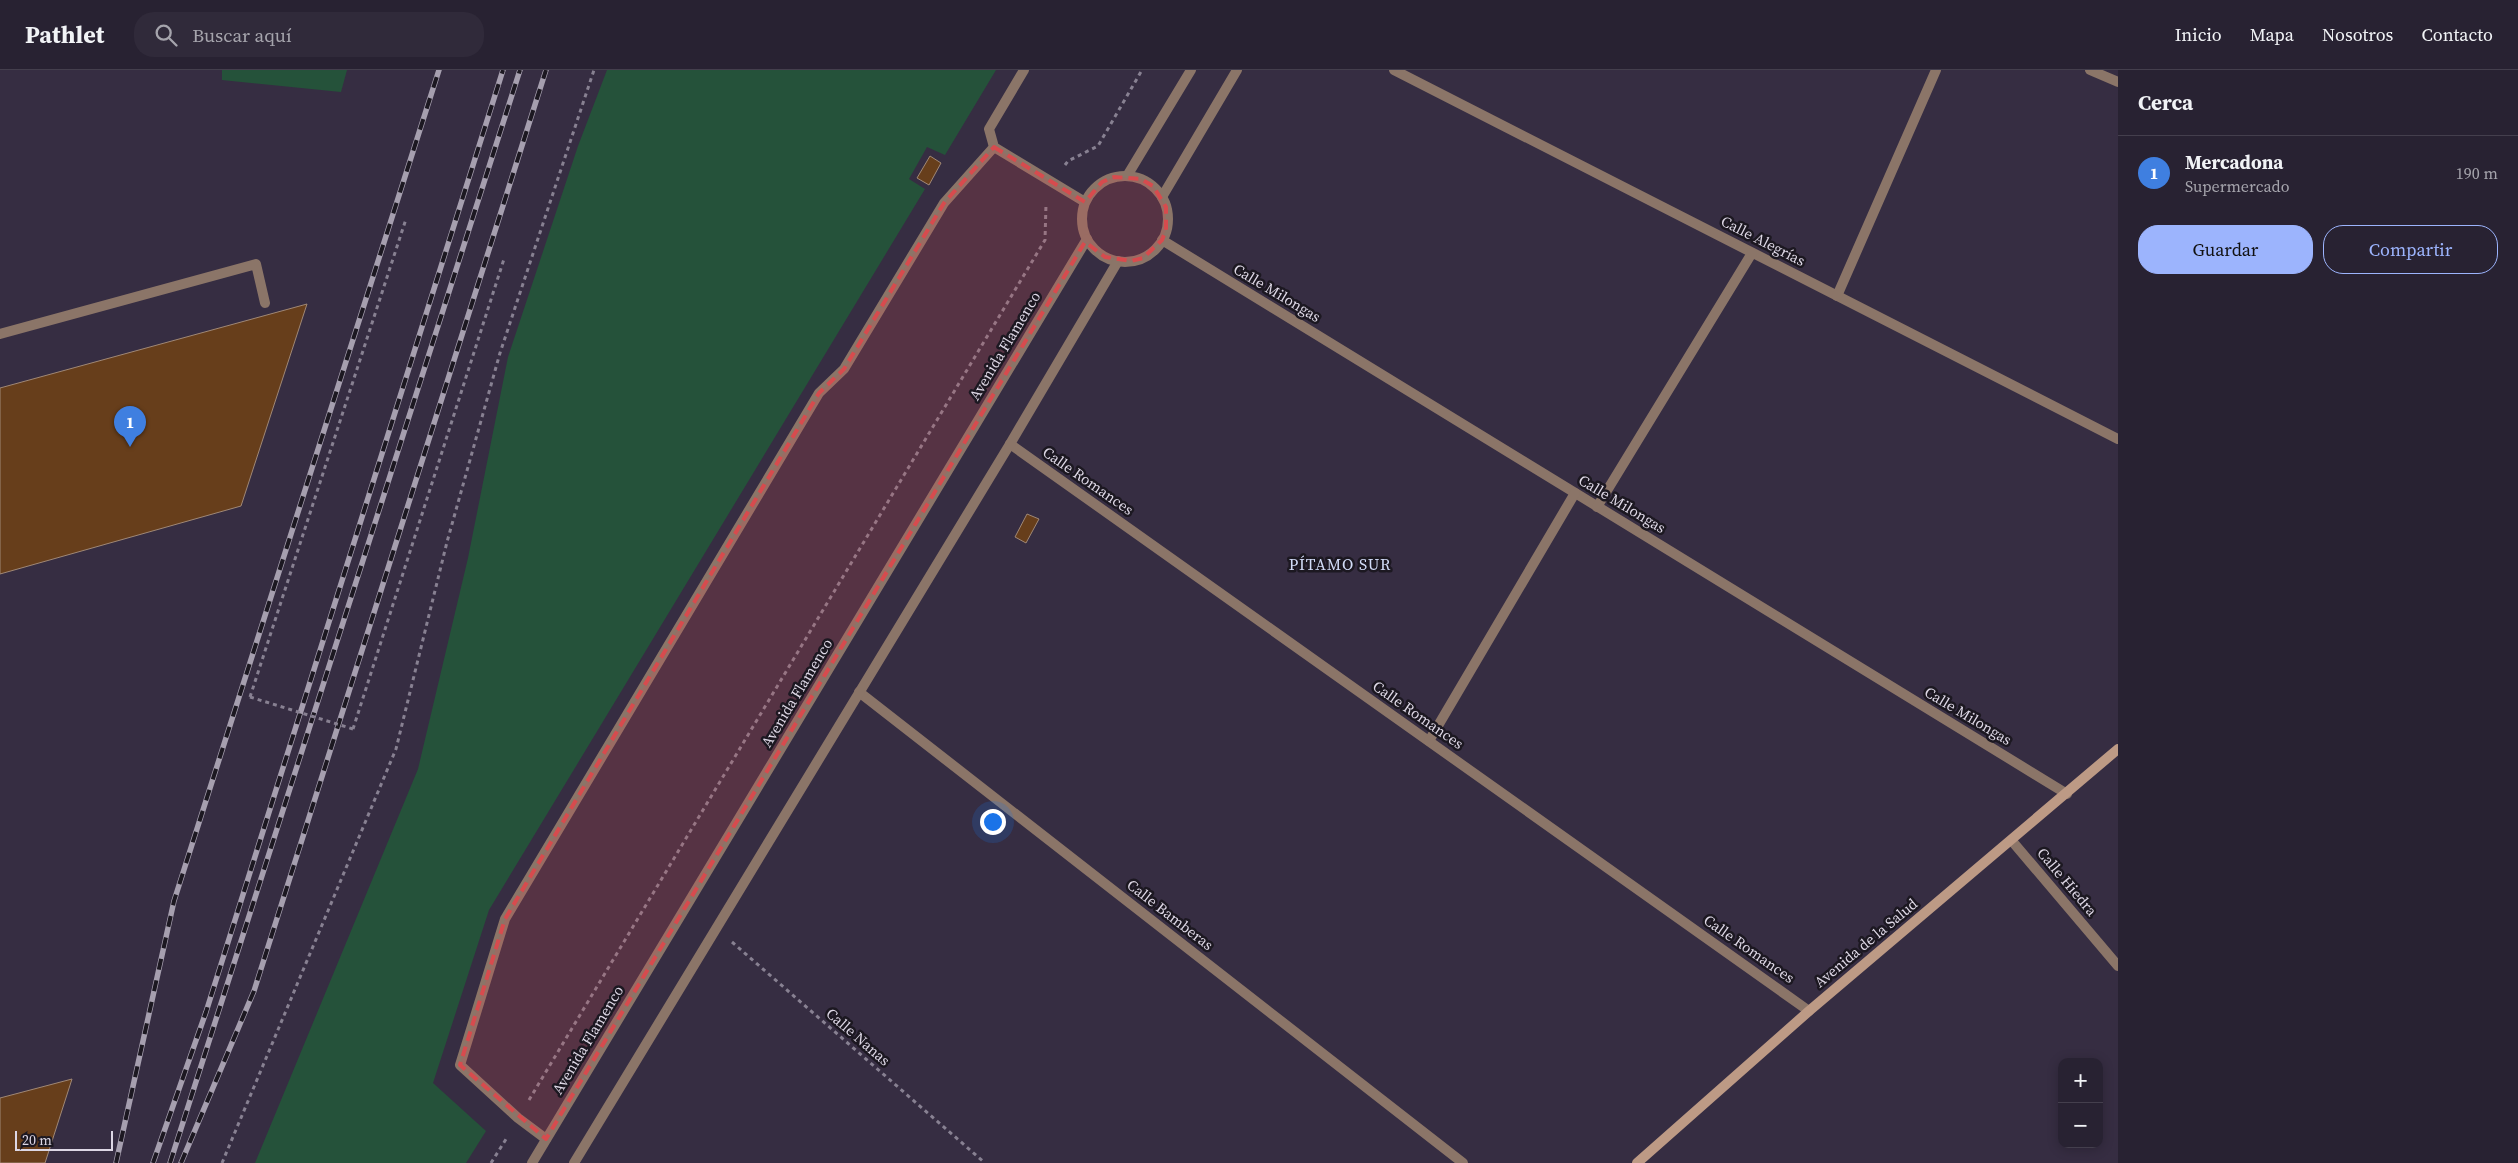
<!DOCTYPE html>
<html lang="es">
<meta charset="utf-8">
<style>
body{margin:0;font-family:"Source Serif 4",serif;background:#302a3a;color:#f1f3f6}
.controls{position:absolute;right:15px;bottom:15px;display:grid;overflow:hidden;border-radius:10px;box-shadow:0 2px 12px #0003}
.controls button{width:45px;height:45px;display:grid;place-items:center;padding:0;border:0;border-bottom:1px solid #443f4d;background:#282232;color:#f1f3f6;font:25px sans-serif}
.scale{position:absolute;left:15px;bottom:12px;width:98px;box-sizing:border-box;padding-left:5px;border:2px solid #ddd7e5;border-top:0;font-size:14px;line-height:18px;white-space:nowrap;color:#ddd7e5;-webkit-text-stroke:4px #1c1821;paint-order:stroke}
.you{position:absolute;left:992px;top:751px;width:18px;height:18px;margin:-12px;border:4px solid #fff;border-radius:50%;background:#1a73e8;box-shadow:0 0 0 8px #1a73e833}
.badge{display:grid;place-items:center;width:32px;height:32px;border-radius:50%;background:#9cb4fd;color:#fff;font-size:16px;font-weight:700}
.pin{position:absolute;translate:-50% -41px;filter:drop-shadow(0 1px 2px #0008)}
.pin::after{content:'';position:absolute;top:26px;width:18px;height:15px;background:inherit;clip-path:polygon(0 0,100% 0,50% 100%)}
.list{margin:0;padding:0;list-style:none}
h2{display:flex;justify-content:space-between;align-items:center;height:65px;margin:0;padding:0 20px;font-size:21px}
h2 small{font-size:16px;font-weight:400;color:#a5a4ac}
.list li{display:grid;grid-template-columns:32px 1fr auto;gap:15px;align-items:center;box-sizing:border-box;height:75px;padding:0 20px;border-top:1px solid #443f4d}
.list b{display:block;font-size:19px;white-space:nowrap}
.list p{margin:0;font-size:16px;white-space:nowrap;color:#a5a4ac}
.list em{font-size:16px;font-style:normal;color:#a5a4ac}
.actions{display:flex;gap:10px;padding:15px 20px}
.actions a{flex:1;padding:11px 0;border:1px solid #9cb4fd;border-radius:20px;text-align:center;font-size:18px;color:#9cb4fd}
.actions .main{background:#9cb4fd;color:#111}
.icon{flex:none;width:28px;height:28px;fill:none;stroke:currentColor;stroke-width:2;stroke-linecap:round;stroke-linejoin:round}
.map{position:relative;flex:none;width:2118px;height:1093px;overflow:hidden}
header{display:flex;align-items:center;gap:30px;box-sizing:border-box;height:70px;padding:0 25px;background:#282232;border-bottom:1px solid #443f4d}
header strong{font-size:24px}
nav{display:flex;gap:28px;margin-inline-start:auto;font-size:18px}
.search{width:350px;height:45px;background:#302a3a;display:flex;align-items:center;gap:12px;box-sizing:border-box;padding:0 18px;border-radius:20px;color:#a5a4ac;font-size:19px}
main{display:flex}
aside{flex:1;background:#282232}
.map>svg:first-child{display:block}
</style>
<header>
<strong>Pathlet</strong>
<div class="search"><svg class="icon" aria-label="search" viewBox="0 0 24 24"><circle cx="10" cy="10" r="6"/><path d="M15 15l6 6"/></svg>Buscar aquí</div>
<nav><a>Inicio</a><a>Mapa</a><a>Nosotros</a><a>Contacto</a></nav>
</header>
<main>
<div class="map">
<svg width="2118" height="1093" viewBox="0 0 2118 1093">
<rect width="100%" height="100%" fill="#362d42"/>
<g fill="#25523a">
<path d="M222 0H347L341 22 222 10Z"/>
<path d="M607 0H996L945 85 927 77 909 109 925 119 489 840 433 1013 486 1061 466 1093H255L418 699 468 488 508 287 578 76Z"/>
</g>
<g fill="#673e1b" stroke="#a08876">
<path d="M930 86 941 93 929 115 917 108Z"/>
<path d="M307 234 241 436 0 504V318Z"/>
<path d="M1027 444 1039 449 1026 473 1015 467Z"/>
<path d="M72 1009 45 1093H0V1028Z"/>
</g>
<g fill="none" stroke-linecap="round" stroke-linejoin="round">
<g stroke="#888192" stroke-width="3" stroke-dasharray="4 4" stroke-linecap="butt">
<path d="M1065 95 1068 91 1098 76 1142 0"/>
<path d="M250 627 406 149"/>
<path d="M353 659 504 189"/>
<path d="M732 872 985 1093"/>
<path d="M529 1030 1045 170 1046 134"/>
<path d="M222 1093 396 679 447 472 500 283 594 0"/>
<path d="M491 1093 508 1066"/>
</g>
<path stroke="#8b7568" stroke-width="10" d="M0 264 256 194 265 233"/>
<g stroke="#8b7568" stroke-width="10">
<path d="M1024 0 989 59 994 77 1085 132"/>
<path d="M1394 0 2118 369"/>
<path d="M2090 0 2118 12"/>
<path d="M1127 106 1191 0"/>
<circle cx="1125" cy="149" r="43"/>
<path d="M1162 127 1237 0"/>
<path d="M1162 170 2067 724"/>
<path d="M1837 226 1936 0"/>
<path d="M1010 374 1809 941"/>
<path d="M1597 437 1752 183"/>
<path d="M859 622 1463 1093"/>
<path d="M1429 671 1575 423"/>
<path d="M2012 771 2118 896"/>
<path d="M546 1069 518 1048 460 995 505 849 819 323 844 299 944 133 994 77"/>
<path d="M532 1093 1087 169"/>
<path d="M574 1093 1010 374 1118 191"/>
</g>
<path stroke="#bd9a85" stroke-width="10" d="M1637 1093 1809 941 2118 679"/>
<g stroke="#a69faf" stroke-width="5.5">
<g id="rail">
<path d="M116 1093 174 831 439 0"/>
<path d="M153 1093 206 942 503 0"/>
<path d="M170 1093 520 0"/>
<path d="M181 1093 254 921 546 0"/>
</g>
</g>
<use href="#rail" stroke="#1c1821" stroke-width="4" stroke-dasharray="11" stroke-linecap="butt"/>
<path stroke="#888192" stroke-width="3" stroke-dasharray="4 4" stroke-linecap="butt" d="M250 627 353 659"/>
</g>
<path fill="#d74b4e" fill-opacity="0.2" stroke="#d74b4e" stroke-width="4" stroke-dasharray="10 6" stroke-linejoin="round" d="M994 77 1085 132 1102 112 1114 107 1141 109 1153 116 1166 137V160L1162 170 1143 188 1131 191 1105 187 1085 172 546 1069 460 995 505 849 819 323 844 299 944 133Z"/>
<g text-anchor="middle" stroke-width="5" stroke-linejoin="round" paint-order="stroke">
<g font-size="15" fill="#ddd7e5" stroke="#1c1821">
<text transform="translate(1763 171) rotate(27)" y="5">Calle Alegrías</text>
<text transform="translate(1277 223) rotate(31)" y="5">Calle Milongas</text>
<text transform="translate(1005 276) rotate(-59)" y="5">Avenida Flamenco</text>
<text transform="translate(1088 411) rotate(35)" y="5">Calle Romances</text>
<text transform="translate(1622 434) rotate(31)" y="5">Calle Milongas</text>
<text transform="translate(797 623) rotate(-59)" y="5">Avenida Flamenco</text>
<text transform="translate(1418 645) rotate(35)" y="5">Calle Romances</text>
<text transform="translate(1968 646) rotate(31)" y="5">Calle Milongas</text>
<text transform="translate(2067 812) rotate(50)" y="5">Calle Hiedra</text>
<text transform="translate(1170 845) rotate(38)" y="5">Calle Bamberas</text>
<text transform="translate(1866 873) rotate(-40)" y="5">Avenida de la Salud</text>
<text transform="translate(1749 879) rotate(35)" y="5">Calle Romances</text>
<text transform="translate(858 967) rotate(41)" y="5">Calle Nanas</text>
<text transform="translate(588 970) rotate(-59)" y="5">Avenida Flamenco</text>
</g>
<g font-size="16" letter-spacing="1" fill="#d2dcf8" stroke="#1c1821">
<text x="1340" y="500">PÍTAMO SUR</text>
</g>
</g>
</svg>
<div class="controls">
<button>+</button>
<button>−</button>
</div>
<div class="scale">20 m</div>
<div class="you"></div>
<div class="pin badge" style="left:130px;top:377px;background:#3f7fe0">1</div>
</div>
<aside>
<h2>Cerca<small></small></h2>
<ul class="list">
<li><span class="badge" style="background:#3f7fe0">1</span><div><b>Mercadona</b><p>Supermercado</p></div><em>190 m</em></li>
</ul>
<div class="actions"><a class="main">Guardar</a><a>Compartir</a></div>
</aside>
</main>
